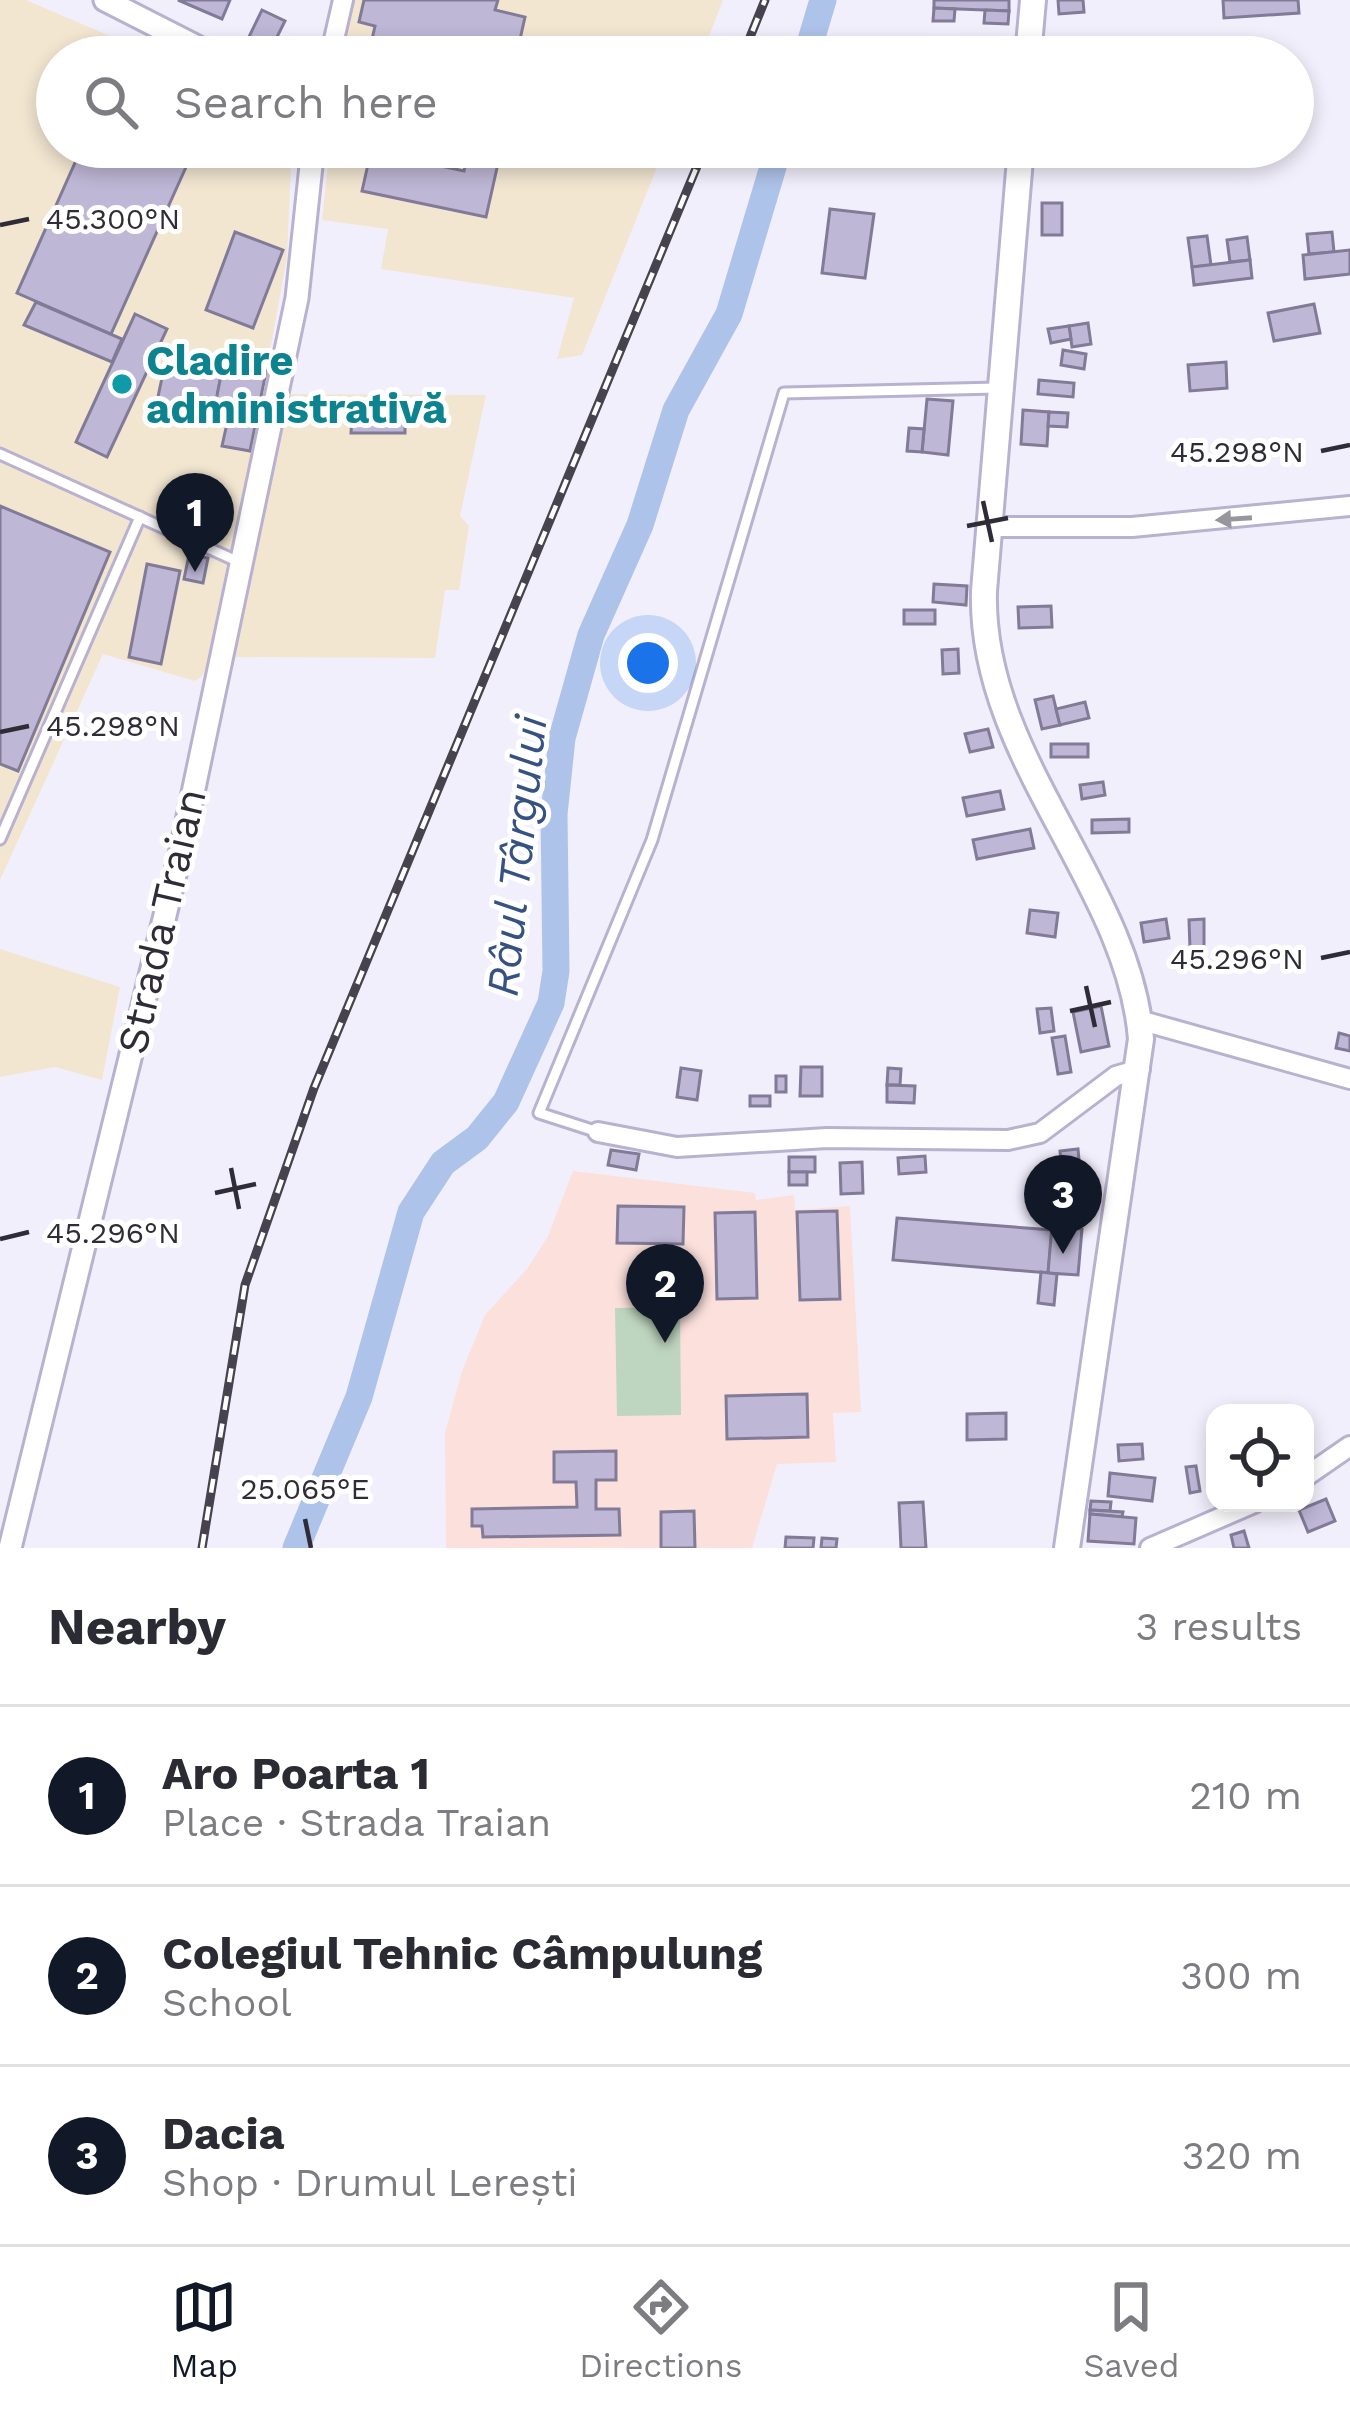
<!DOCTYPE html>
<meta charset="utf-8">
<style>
body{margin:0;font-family:"Work Sans",sans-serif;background:#f2f2f3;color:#2b2b33}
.controls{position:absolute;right:36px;bottom:36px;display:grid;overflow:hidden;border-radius:24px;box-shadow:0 6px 18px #0003}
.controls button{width:108px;height:108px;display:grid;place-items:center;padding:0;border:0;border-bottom:3px solid #e1e1e2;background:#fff;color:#2b2b33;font:60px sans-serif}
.you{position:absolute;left:648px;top:663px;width:42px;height:42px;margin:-30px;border:9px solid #fff;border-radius:50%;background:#1a73e8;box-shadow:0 0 0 18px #1a73e833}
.badge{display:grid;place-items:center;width:78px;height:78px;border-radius:50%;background:#111827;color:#fff;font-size:39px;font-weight:700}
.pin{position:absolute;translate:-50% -99px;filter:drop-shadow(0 3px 6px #0008)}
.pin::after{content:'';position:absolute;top:63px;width:42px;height:36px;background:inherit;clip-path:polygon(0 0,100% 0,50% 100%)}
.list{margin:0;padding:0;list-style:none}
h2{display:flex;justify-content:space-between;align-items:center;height:156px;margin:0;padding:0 48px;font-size:51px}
h2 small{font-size:39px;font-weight:400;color:#7c7c81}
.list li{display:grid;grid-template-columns:78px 1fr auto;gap:36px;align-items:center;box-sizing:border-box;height:180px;padding:0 48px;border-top:3px solid #e1e1e2}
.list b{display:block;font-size:45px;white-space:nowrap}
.list p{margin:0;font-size:39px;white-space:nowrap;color:#7c7c81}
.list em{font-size:39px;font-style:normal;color:#7c7c81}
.icon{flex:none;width:66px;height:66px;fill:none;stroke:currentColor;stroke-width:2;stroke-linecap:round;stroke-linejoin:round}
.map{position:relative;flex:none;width:1350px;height:1548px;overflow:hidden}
.search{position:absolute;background:#fff;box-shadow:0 6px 18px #0003;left:36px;right:36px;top:36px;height:132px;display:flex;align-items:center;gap:30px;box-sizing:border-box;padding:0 42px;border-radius:66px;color:#7c7c81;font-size:45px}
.sheet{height:696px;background:#fff}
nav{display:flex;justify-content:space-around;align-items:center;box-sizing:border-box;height:168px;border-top:3px solid #e1e1e2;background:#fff;font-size:33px;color:#7c7c81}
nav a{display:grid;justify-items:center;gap:6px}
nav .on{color:#111827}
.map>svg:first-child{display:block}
</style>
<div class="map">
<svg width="1350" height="1548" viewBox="0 0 1350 1548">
<rect width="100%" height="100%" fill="#f2effc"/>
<g fill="#f2e6d1">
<path d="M0 0H26L159 57H57V147H292L287 257 268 362 281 394 486 395 460 516 469 526 459 590H445L435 658 229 657 195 681 103 654 0 880Z"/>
<path d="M354 0H723L701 57H341Z"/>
<path d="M330 147H665L582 355 557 359 574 298 381 269 388 229 322 220Z"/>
<path d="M0 949 120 987 102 1080 55 1067 0 1077Z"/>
</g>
<path fill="#fbe0dc" d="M573 1171 755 1193 756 1200 794 1195 795 1210 850 1206 861 1412 833 1413 836 1462 777 1464 752 1548H446L445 1433 462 1371 485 1315 527 1269 548 1236Z"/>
<path fill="#bed5bf" d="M680 1307 681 1415 617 1416 615 1308Z"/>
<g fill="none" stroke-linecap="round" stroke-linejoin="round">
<g stroke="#aec3e9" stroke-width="27">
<path d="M806 57 823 0"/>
<path d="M296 1548 359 1397 411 1212 443 1163 477 1138 506 1102 551 1003 556 971 554 814 562 738 591 635 640 525 676 410 729 314 779 147"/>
</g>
</g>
<g fill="#beb7d5" stroke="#817b97" stroke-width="3">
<path d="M178 0H230L222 19Z"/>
<path d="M364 0H498L495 10 525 17 516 57H368L375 26 359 22Z"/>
<path d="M934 0H1009V11L934 8Z"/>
<path d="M1058 0H1083L1084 12 1059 14Z"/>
<path d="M1223 0H1298L1299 13 1224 18Z"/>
<path d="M934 8 955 9 954 21H933Z"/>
<path d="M262 10 285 21 267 57 244 47Z"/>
<path d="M985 10 1009 11 1008 24 984 23Z"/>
<path d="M82 147H195L111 334 17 293Z"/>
<path d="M348 147H423L419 162Z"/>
<path d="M469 147 501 150 486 217 362 191 371 151 464 171Z"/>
<rect x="1042" y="203" width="20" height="32"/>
<path d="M830 209 874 214 865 278 822 273Z"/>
<path d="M235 232 283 250 253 328 206 310Z"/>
<path d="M1332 232 1334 252 1309 254 1307 234Z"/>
<path d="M1207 236 1211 265 1192 267 1188 238Z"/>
<path d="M1247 237 1250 260 1230 262 1227 240Z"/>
<path d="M1350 250V274L1305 279 1303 255Z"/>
<path d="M1250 260 1252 278 1194 285 1192 267Z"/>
<path d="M36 302 122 339 112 362 24 325Z"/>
<path d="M1314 304 1320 333 1274 341 1268 313Z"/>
<path d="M135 314 167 329 107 457 76 442Z"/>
<path d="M1088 323 1091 344 1072 347 1069 326Z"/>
<path d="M1069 326 1071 339 1051 343 1048 329Z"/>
<path d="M1063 350 1086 354 1084 369 1061 365Z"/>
<path d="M167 354 223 365 212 424 155 411Z"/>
<path d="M241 357 268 362 250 451 222 446 228 419 213 416 223 365 239 369Z"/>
<path d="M1226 362 1227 388 1190 391 1188 365Z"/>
<path d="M1039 380 1074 383 1073 397 1038 394Z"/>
<path d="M927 399 953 401 948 455 922 452Z"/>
<path d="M1023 410 1049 412 1047 446 1021 444Z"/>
<path d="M1049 412 1068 413 1067 427 1048 426Z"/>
<path d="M352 414H405V433H351Z"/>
<path d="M909 428 924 429 922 452 907 451Z"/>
<path d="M0 506 110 552 18 771 0 764Z"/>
<path d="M189 555 208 558 203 583 184 579Z"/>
<path d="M147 564 180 571 161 664 129 657Z"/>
<path d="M934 584 967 586 966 605 933 602Z"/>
<path d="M1051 606 1052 627 1019 628 1018 607Z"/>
<rect x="904" y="610" width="31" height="14"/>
<path d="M958 649 959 673 943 674 942 650Z"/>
<path d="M1053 696 1060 725 1042 729 1035 700Z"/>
<path d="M1085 702 1089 718 1060 725 1056 709Z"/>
<path d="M988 729 993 747 970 752 965 734Z"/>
<rect x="1051" y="744" width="37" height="13"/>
<path d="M1103 782 1105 795 1082 799 1080 785Z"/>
<path d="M1000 791 1004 809 967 816 963 798Z"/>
<path d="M1129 819V832L1092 833V820Z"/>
<path d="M1030 829 1034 848 977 859 973 840Z"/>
<path d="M1030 910 1058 913 1055 937 1027 933Z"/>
<path d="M1166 919 1169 938 1144 942 1141 923Z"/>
<path d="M1204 919V948L1190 949 1189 920Z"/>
<path d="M1101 1006 1109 1046 1081 1052 1073 1012Z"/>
<path d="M1051 1008 1054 1031 1040 1033 1037 1009Z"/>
<path d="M1339 1033 1350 1036V1051L1336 1048Z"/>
<path d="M1065 1036 1071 1072 1058 1074 1052 1038Z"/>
<path d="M801 1067H822V1096H800Z"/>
<path d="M681 1068 701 1071 697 1100 677 1097Z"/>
<path d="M888 1068 901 1069 900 1085H887Z"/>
<rect x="776" y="1076" width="10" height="16"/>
<path d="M887 1085 915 1086 914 1103 887 1102Z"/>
<rect x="750" y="1096" width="20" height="10"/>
<path d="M1078 1149 1081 1181 1063 1183 1060 1151Z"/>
<path d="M611 1150 639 1154 636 1170 608 1165Z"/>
<path d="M925 1156 926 1172 899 1174 898 1158Z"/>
<rect x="789" y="1157" width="26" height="15"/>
<path d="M862 1162 863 1193 841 1194 840 1163Z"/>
<rect x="789" y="1172" width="18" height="13"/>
<path d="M618 1206 684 1207 683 1244 617 1243Z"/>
<path d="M837 1211 840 1299 800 1300 797 1212Z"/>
<path d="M755 1212 757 1298 717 1299 715 1213Z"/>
<path d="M897 1218 1052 1230 1048 1273 893 1260Z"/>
<path d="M1052 1226 1082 1229 1078 1275 1048 1273Z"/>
<path d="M1041 1272 1057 1274 1054 1305 1038 1303Z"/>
<path d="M807 1394 808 1437 727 1439 726 1396Z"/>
<path d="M1006 1413V1439L967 1440V1414Z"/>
<path d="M1142 1444 1143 1459 1119 1461 1118 1445Z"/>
<path d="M616 1451V1480H596V1509H619L620 1535 483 1537 482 1526H472V1509L577 1507 576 1482H554V1452Z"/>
<path d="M1196 1466 1200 1491 1190 1493 1186 1467Z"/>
<path d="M1110 1473 1155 1478 1152 1501 1108 1496Z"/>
<path d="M1326 1499 1335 1521 1308 1532 1299 1510Z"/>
<path d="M1091 1501 1111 1502 1110 1511 1090 1510Z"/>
<path d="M923 1502 926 1548H901L899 1503Z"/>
<path d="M1090 1510 1123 1512 1122 1517 1090 1514Z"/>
<path d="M694 1511 695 1548H661V1512Z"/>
<path d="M1090 1514 1136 1518 1134 1544 1088 1541Z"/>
<path d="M1244 1531 1249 1548H1234L1231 1535Z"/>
<path d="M786 1537 814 1538 813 1548H785Z"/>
<path d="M822 1538 837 1539 836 1548H821Z"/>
</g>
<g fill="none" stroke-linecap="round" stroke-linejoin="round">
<g stroke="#b8b1cf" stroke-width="15">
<g id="service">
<path d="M0 454 239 562"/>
<path d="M0 839 140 517"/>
<path d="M598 1132 539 1113 652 840 784 393 997 388"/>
</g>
</g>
<g stroke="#b8b1cf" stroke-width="24">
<g id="minor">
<path d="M330 57 343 0"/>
<path d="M991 527H1132L1350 506"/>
<path d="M1139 1020 1350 1079"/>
<path d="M598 1132 677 1147 827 1138 1008 1140 1040 1133 1116 1076 1140 1069"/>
<path d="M1305 1477 1350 1446"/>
<path d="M1150 1548 1254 1503"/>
</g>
</g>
<g stroke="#b8b1cf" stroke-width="27">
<g id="tertiary">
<path d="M105 0 217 57"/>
<path d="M10 1548 181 850 297 298 313 147"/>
</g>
</g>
<g stroke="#b8b1cf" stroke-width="30">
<g id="secondary">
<path d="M1028 57 1033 0"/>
<path d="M1021 147 984 591C979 757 1129 884 1141 1039L1067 1548"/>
</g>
</g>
<use href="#service" stroke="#fff" stroke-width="9"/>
<use href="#minor" stroke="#fff" stroke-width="18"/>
<use href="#tertiary" stroke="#fff" stroke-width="21"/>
<use href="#secondary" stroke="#fff" stroke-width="24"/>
<g stroke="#46434f" stroke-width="9">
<g id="rail">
<path d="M742 57 765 0"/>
<path d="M202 1548 245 1285 314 1088 705 147"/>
</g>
</g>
<use href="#rail" stroke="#fff" stroke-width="4.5" stroke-dasharray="14" stroke-linecap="butt"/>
</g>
<defs><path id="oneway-solid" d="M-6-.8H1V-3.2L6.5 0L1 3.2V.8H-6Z" transform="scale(3)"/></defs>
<use fill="#97969c" href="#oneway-solid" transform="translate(1234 519) rotate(176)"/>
<path fill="none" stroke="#2f2c38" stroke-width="4.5" d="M0 225 29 219M1321 451 1350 445M983 501 992 542M967 526 1008 518M0 732 29 726M1321 958 1350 952M1086 986 1095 1027M1070 1011 1111 1002M231 1168 239 1209M215 1193 256 1184M0 1239 29 1232M305 1519 311 1548"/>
<circle fill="#0f9aa8" stroke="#fff" stroke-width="4.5" cx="122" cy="384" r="12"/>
<g text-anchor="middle" stroke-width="10" stroke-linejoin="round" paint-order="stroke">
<g font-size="42" font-weight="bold" fill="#0d838f" stroke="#fff" text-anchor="start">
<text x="146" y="375">Cladire<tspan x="146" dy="48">administrativă</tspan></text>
</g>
<g font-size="42" fill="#2f2c38" stroke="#fff">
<text transform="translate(161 921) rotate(-77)" y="15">Strada Traian</text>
</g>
<g font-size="45" font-style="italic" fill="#365283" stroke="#fff">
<text transform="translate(516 856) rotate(-84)" y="16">Râul Târgului</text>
</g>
</g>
<g font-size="30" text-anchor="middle" fill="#2f2c38" stroke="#fff" stroke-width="10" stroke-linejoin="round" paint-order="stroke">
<text x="113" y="229">45.300°N</text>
<text x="1237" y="462">45.298°N</text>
<text x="113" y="736">45.298°N</text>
<text x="1237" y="969">45.296°N</text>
<text x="113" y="1243">45.296°N</text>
<text x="305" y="1499">25.065°E</text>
</g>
</svg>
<div class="controls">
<button><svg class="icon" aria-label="locate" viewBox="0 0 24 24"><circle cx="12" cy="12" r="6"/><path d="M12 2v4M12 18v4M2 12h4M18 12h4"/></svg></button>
</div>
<div class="you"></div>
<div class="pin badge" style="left:195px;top:572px">1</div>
<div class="pin badge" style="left:665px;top:1343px">2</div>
<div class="pin badge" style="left:1063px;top:1254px">3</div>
<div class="search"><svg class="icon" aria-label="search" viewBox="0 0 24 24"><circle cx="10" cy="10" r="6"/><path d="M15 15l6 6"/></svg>Search here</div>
</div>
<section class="sheet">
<h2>Nearby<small>3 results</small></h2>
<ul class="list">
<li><span class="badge">1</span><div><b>Aro Poarta 1</b><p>Place · Strada Traian</p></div><em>210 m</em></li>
<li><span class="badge">2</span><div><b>Colegiul Tehnic Câmpulung</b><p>School</p></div><em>300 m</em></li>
<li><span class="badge">3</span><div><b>Dacia</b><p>Shop · Drumul Lerești</p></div><em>320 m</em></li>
</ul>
</section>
<nav>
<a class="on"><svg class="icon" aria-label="map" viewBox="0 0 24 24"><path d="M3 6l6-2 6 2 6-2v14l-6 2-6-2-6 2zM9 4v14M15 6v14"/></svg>Map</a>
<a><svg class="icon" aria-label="directions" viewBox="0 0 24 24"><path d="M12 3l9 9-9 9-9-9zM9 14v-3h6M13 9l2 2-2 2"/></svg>Directions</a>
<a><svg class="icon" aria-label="saved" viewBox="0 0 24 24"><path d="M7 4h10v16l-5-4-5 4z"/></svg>Saved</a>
</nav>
